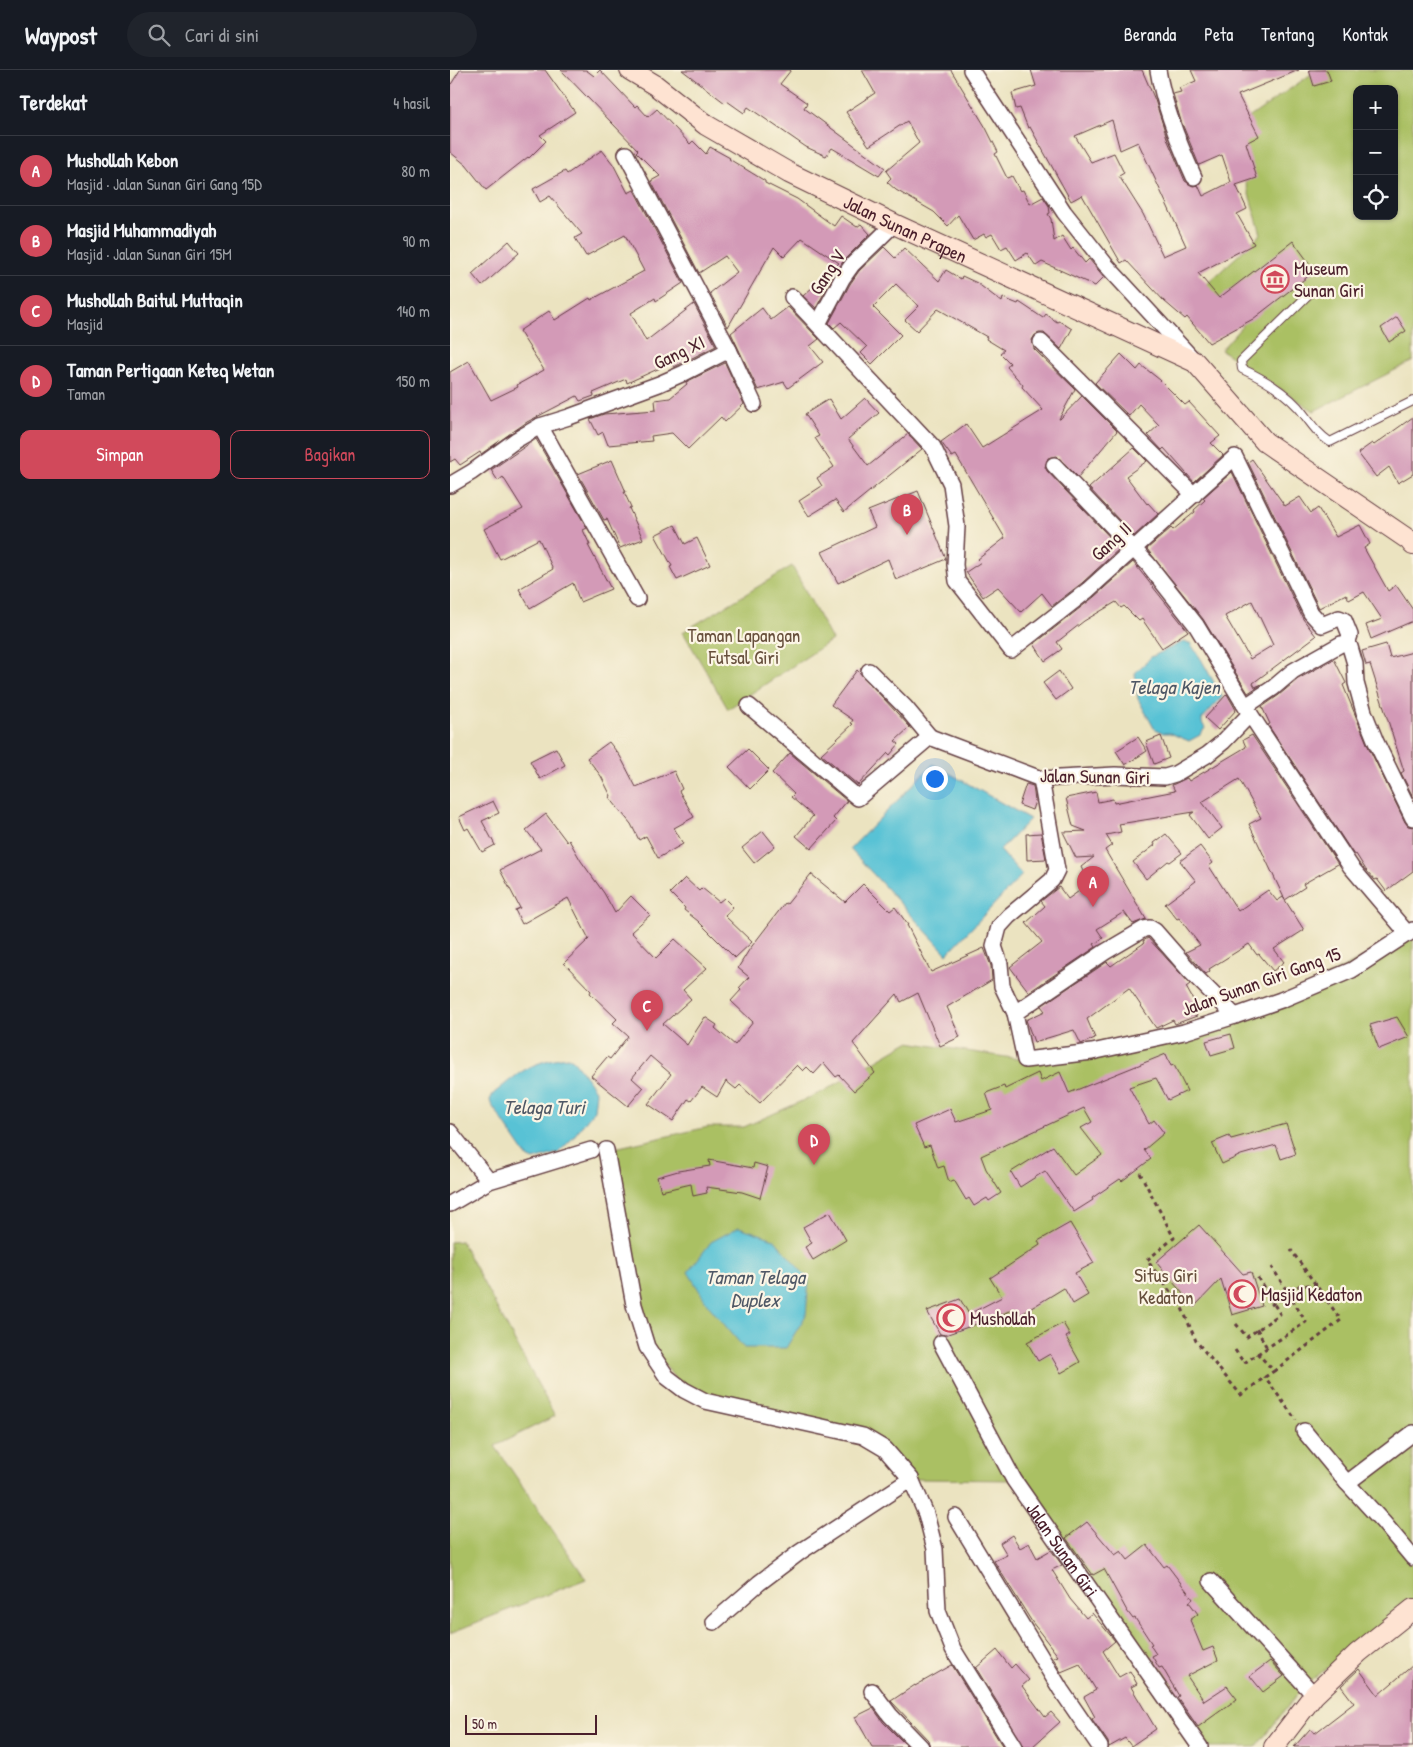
<!DOCTYPE html>
<html lang="id">
<meta charset="utf-8">
<style>
body{margin:0;font-family:"Patrick Hand",sans-serif;background:#20242c;color:#f1f3f6}
.controls{position:absolute;right:15px;top:15px;display:grid;overflow:hidden;border-radius:10px;box-shadow:0 1px 4px #0004}
.controls button{width:45px;height:45px;display:grid;place-items:center;padding:0;border:0;border-bottom:1px solid #363941;background:#171b24;color:#f1f3f6;font:25px sans-serif}
.scale{position:absolute;left:15px;bottom:12px;width:132px;box-sizing:border-box;padding-left:5px;border:2px solid #4a1f2b;border-top:0;font-size:14px;line-height:18px;white-space:nowrap;color:#4a1f2b;-webkit-text-stroke:4px #fcf5e5;paint-order:stroke}
.you{position:absolute;left:484px;top:708px;width:18px;height:18px;margin:-12px;border:4px solid #fff;border-radius:50%;background:#1a73e8;box-shadow:0 0 0 8px #1a73e833}
.badge{display:grid;place-items:center;width:32px;height:32px;border-radius:50%;background:#d1495b;color:#fff;font-size:16px;font-weight:700}
.pin{position:absolute;translate:-50% -41px;filter:drop-shadow(0 1px 2px #0008)}
.pin::after{content:'';position:absolute;top:26px;width:18px;height:15px;background:inherit;clip-path:polygon(0 0,100% 0,50% 100%)}
.list{margin:0;padding:0;list-style:none}
h2{display:flex;justify-content:space-between;align-items:center;height:65px;margin:0;padding:0 20px;font-size:21px}
h2 small{font-size:16px;font-weight:400;color:#9ea1a6}
.list li{display:grid;grid-template-columns:32px 1fr auto;gap:15px;align-items:center;box-sizing:border-box;height:70px;padding:0 20px;border-top:1px solid #363941}
.list b{display:block;font-size:19px;white-space:nowrap}
.list p{margin:0;font-size:16px;white-space:nowrap;color:#9ea1a6}
.list em{font-size:16px;font-style:normal;color:#9ea1a6}
.actions{display:flex;gap:10px;padding:15px 20px}
.actions a{flex:1;padding:11px 0;border:1px solid #d1495b;border-radius:10px;text-align:center;font-size:18px;color:#d1495b}
.actions .main{background:#d1495b;color:#fff}
.icon{flex:none;width:28px;height:28px;fill:none;stroke:currentColor;stroke-width:2;stroke-linecap:round;stroke-linejoin:round}
.map{position:relative;flex:none;width:963px;height:1677px;overflow:hidden}
header{display:flex;align-items:center;gap:30px;box-sizing:border-box;height:70px;padding:0 25px;background:#171b24;border-bottom:1px solid #363941}
header strong{font-size:24px}
nav{display:flex;gap:28px;margin-inline-start:auto;font-size:18px}
.search{width:350px;height:45px;background:#20242c;display:flex;align-items:center;gap:12px;box-sizing:border-box;padding:0 18px;border-radius:28px;color:#9ea1a6;font-size:19px}
main{display:flex}
aside{flex:1;background:#171b24}
.map>svg:first-child{display:block}
</style>
<header>
<strong>Waypost</strong>
<div class="search"><svg class="icon" aria-label="search" viewBox="0 0 24 24"><circle cx="10" cy="10" r="6"/><path d="M15 15l6 6"/></svg>Cari di sini</div>
<nav><a>Beranda</a><a>Peta</a><a>Tentang</a><a>Kontak</a></nav>
</header>
<main>
<aside>
<h2>Terdekat<small>4 hasil</small></h2>
<ul class="list">
<li><span class="badge">A</span><div><b>Mushollah Kebon</b><p>Masjid · Jalan Sunan Giri Gang 15D</p></div><em>80 m</em></li>
<li><span class="badge">B</span><div><b>Masjid Muhammadiyah</b><p>Masjid · Jalan Sunan Giri 15M</p></div><em>90 m</em></li>
<li><span class="badge">C</span><div><b>Mushollah Baitul Muttaqin</b><p>Masjid</p></div><em>140 m</em></li>
<li><span class="badge">D</span><div><b>Taman Pertigaan Keteq Wetan</b><p>Taman</p></div><em>150 m</em></li>
</ul>
<div class="actions"><a class="main">Simpan</a><a>Bagikan</a></div>
</aside>
<div class="map">
<svg width="963" height="1677" viewBox="0 0 963 1677">
<rect width="100%" height="100%" fill="#fcf5e5"/>
<filter id="ink" filterUnits="userSpaceOnUse"><feTurbulence type="fractalNoise" baseFrequency=".02" numOctaves="2"/><feDisplacementMap in="SourceGraphic" scale="10" xChannelSelector="R" yChannelSelector="G"/><feConvolveMatrix kernelMatrix="1 2 1 2 8 2 1 2 1" color-interpolation-filters="sRGB"/></filter>
<filter id="wash" filterUnits="userSpaceOnUse"><feTurbulence type="fractalNoise" baseFrequency=".0096" numOctaves="4" result="noise"/><feDisplacementMap in="SourceGraphic" scale="20" xChannelSelector="R" yChannelSelector="G"/><feGaussianBlur stdDeviation="1.12" result="paint"/><feColorMatrix in="noise" values="0 0 0 0 0 0 0 0 0 0 0 0 0 0 0 0 0 1.4 0 .05"/><feComposite in="paint" operator="in"/></filter>
<g filter="url(#wash)">
<rect width="100%" height="100%" fill="#ebe3c0"/>
<g fill="#aac064" stroke="#7a7048" fill-rule="evenodd">
<path d="M867 0H963V291L864 341 771 280 793 255 756 215 811 164 780 61ZM907 19H944V146H907Z"/>
<path d="M342 496 382 570 278 639 233 562Z"/>
<path d="M958 864 963 870V1532L854 1616 806 1677H758L564 1410 461 1409 435 1379 234 1320 193 1267 156 1080 258 1057H294L374 1021 458 972 575 990 734 962 831 930Z"/>
<path d="M11 1171 105 1346 45 1376 136 1509 0 1563V1172Z"/>
</g>
<g fill="#59c2d5" stroke="#527080">
<path d="M733 572 740 573 751 589 772 627 752 649V653L755 658 750 665 739 671 720 663H713L704 658 688 629 685 603 701 587Z"/>
<path d="M483 694 580 749 550 780 572 805 497 884 400 779Z"/>
<path d="M118 987 124 991 136 1007 146 1022 144 1040 121 1070 108 1083 84 1090 77 1087 41 1034 40 1030 43 1024C70 1002 81 991 118 987Z"/>
<path d="M289 1157 324 1169 359 1210 356 1245 336 1278H294L258 1235 238 1202 261 1172Z"/>
</g>
<g id="blocks">
<g fill="#d39ab7" fill-rule="evenodd">
<path d="M10 0H95L125 42 90 65 96 71 79 88 78 87 36 120 16 95 0 82V16Z"/>
<path d="M111 0H136L144 6 150 0 185 37 187 35 198 47 207 39 240 74 243 71 256 84 260 77 280 88 279 89 315 111V113L347 129 384 156 391 146 407 157 411 154 420 164 394 190 384 205 366 238 353 226 389 193 352 168 334 187 324 177 278 257 260 223 287 202 275 186 249 203 201 111 210 106 186 82 188 80Z"/>
<path d="M232 0H341L330 14 357 33 354 38 435 98 429 106 382 78 376 86 356 77 298 37 294 43 277 31 275 33Z"/>
<path d="M412 0H501L536 58 548 82 545 84 557 108 562 106 570 121 573 120 580 134 593 127 599 136 600 143 598 144 601 149 604 171 612 166 621 180 623 178 635 193 639 189 654 207 645 216 592 192 586 196 577 183 566 190 557 176 551 179 542 164 536 167 534 164 523 170 508 145 498 156 484 142 446 120 437 112 441 108 436 101 469 73 457 51 419 76 396 42 425 23Z"/>
<path d="M581 0H692L705 30 718 71 735 111 743 116 748 115 753 126 781 112 772 85 749 95 731 51 723 24 731 22 729 18 746 11 741 0H849L788 25 809 66 796 73 807 108 786 115 797 139 787 144 804 174 748 203 769 228 843 171 865 201 803 249 759 273 737 247 735 249 714 231 676 190 671 193 632 125 621 131 580 57 578 58 570 38 566 39 562 23 586 16ZM662 50 670 80 688 72 736 176 713 186 693 144 669 106 674 103 664 83 641 92 625 66Z"/>
<path d="M859 0H877L881 11 864 16Z"/>
<path d="M152 80 163 94 178 123 184 120 233 213 206 231 205 228 181 243 196 271 244 234 266 276 224 297 221 293 177 313 176 309 143 323 144 326 130 331 127 326 77 352 31 384 30 382 10 395 5 389 0 392V302L19 291 41 330 68 317 67 315 94 300 69 261 99 241 105 250 140 228 141 230 194 201 175 165 136 186 125 168 132 164 100 126 90 132 83 119 115 101 117 104Z"/>
<path d="M59 171 69 183 32 216 22 204Z"/>
<path d="M434 177 445 188 454 178 489 211 496 200 511 209 512 206 527 213 552 232 553 228 568 234 569 232 593 248 596 244 607 252 609 251 622 259 611 279 594 263H589L585 265 582 270 584 279 625 319 609 349H610L632 326 667 361 628 407 607 386 598 388 595 397 597 401 670 478 632 513 602 536 592 523 571 542 548 517 533 527 516 502 531 492 528 489 555 468 506 385 502 387 491 372 516 354 532 378 593 340 572 317 573 315 557 297 560 293 550 283 554 280 536 269 537 267 488 239 467 261 455 250 469 236 446 214 423 237 451 265 422 294 411 283 417 277 391 252 384 258 379 253 400 214 409 201Z"/>
<path d="M338 237 369 269 360 276 373 292 338 318 334 312 308 320 281 263 312 238 321 250Z"/>
<path d="M947 247 956 261 939 272 931 258Z"/>
<path d="M671 284 687 300 691 295 710 310 735 335 739 332 770 366 761 373 773 385 744 412 714 378 712 380 698 365 709 355 689 334 679 346 645 313Z"/>
<path d="M275 293 294 334 275 352 271 347 238 379 222 363 201 366 202 371 158 375 153 362 148 365 140 349 154 344 206 340 205 330 220 328 237 314 236 312Z"/>
<path d="M415 328 429 343 398 369 418 396 458 364 472 379 394 442 385 430 359 446 349 431 372 416 367 408 384 397 365 368 369 366 355 344 379 329 391 349Z"/>
<path d="M963 347V404L948 413 939 397 926 407 908 383 922 373 924 375Z"/>
<path d="M86 369 137 458 133 460 140 475H138L161 519 130 532 123 513 80 538 69 519 103 499 89 469 50 489 34 459 73 439 53 407 48 411 41 400Z"/>
<path d="M684 378 697 391 676 406 697 434 698 433 708 444 684 466 639 418Z"/>
<path d="M802 389 835 436 850 427 861 443 868 438 886 467 910 455 920 474 914 478 938 521 946 515 963 540V551L921 569 916 555 932 549 914 522 899 530 896 524 869 538 798 392Z"/>
<path d="M162 390 176 422H174L181 437 179 438 193 469 170 478 157 449 154 450 128 404Z"/>
<path d="M782 402 853 549 866 566 803 613 805 617 812 614 798 623 753 549 697 479 721 458 723 460 745 442 744 440 755 430 753 428ZM802 531 823 575 800 589 775 546Z"/>
<path d="M468 421 496 489 446 510 438 489 388 513 372 482 425 457 418 441Z"/>
<path d="M225 455 235 474 247 468 260 495 227 510 220 497 222 496 205 465Z"/>
<path d="M683 492 738 561 712 578 692 549 689 551 674 536 671 538 666 532 634 551 607 572 612 579 595 591 584 574 644 527Z"/>
<path d="M936 574 940 588 963 582V727L951 703 954 701 920 594 916 595 912 581Z"/>
<path d="M884 589 896 613 893 615 918 676 955 752 958 756 963 757V801L936 821 927 809 925 810 916 800 906 784 904 785 818 655 820 654 812 637 829 625 848 609Z"/>
<path d="M407 600 460 657 445 671 449 674 440 685 438 683 408 715 371 684 403 654 401 653 403 650 381 635Z"/>
<path d="M609 601 621 619 606 630 593 613Z"/>
<path d="M777 624 786 640 768 660 755 648Z"/>
<path d="M802 665 888 794 853 814 855 817 835 830 799 754 811 748 789 709 752 732 772 758 758 769 740 745 744 742 669 754 671 762 656 765 662 775 655 780 696 849 683 854 674 842 647 859 653 868 644 874 646 877 579 922 560 897 592 872 576 853 595 836 591 831 609 817 618 829 639 814 631 797 644 787 626 788 613 762 636 761 623 756 616 728 646 722 648 732 663 729 664 733 725 721 722 715 737 708 739 711 796 677 793 670Z"/>
<path d="M711 666 719 688 704 694 696 672Z"/>
<path d="M688 667 697 681 675 695 666 681Z"/>
<path d="M159 672 170 686 186 717 224 701 232 719 229 721 244 747 224 758 233 774 208 788 196 766 189 770 181 754 159 727 161 726 151 706 137 688Z"/>
<path d="M106 678 115 695 90 709 80 691Z"/>
<path d="M298 679 319 700 300 719 279 697Z"/>
<path d="M340 683 397 731 383 748 386 751 361 779 346 766 363 746 341 727 344 724 322 703Z"/>
<path d="M576 714 583 716 585 731 582 740 569 735Z"/>
<path d="M43 731 49 743 32 751 45 775 32 782 18 758 15 760 9 747Z"/>
<path d="M96 744 117 772 119 770 131 791 154 823 165 843 181 826 200 845 181 862 206 888 225 869 257 898 233 920 241 929 213 954 237 975 255 947 267 955 265 958 285 975 303 952 281 931 291 920 289 918 299 907 288 898 299 880 335 833 337 834 361 804 395 832 413 814 440 841 445 837 458 855H457L481 902 534 878 541 896 542 910 497 937 510 967 490 976 468 923 451 932 447 924 403 973 425 1003 404 1021 389 1005 386 1007 374 993 364 1004 357 997 353 1001 347 995 310 1033 290 1015 286 1019 276 1011 267 1027 252 1017 241 1031 238 1029 223 1051 198 1034 221 1004 200 986 182 1008 193 1018 178 1036 141 1006 157 987 160 989 178 966 163 953 167 949 140 923 141 921 114 893 139 869 118 828 72 854 65 840 70 838 50 800 91 779 76 760Z"/>
<path d="M313 761 325 776 304 793 292 778Z"/>
<path d="M591 763 596 789 577 790 576 764Z"/>
<path d="M716 764 732 783 720 792 718 791 696 809 683 792 705 775 704 773Z"/>
<path d="M750 776 763 793 759 796 788 841 818 820 827 831 833 827 854 860 824 879 834 892 823 901 809 884 807 885 799 874 759 899 760 901 756 904 736 882 750 875 729 848 727 849 715 834 746 811 730 791Z"/>
<path d="M235 808 249 821 252 818 269 832 274 828 283 837 275 846 302 872 285 888 248 851 234 840 235 838 220 823Z"/>
<path d="M698 868 740 914 736 917 745 933 742 934 747 946 725 954 723 950 706 958 679 918 637 949 645 968 631 974 624 960 584 972 576 950 595 941 591 936 657 892 661 896 694 873 693 871Z"/>
<path d="M947 947 959 967 929 979 920 955Z"/>
<path d="M781 964 785 978 761 985 756 971Z"/>
<path d="M716 984 721 996 724 995 737 1021 718 1030 706 1008 679 1017 699 1054 704 1050 714 1063 694 1080 701 1089 672 1111 670 1109 642 1128 643 1130 624 1142 595 1101 570 1117 561 1102 603 1076 624 1105 652 1085 631 1058 642 1052 634 1038 531 1086 536 1099 551 1123 539 1131 537 1128 524 1136 519 1128 516 1130 504 1110 499 1112 494 1096 488 1098 480 1075 474 1077 464 1055 500 1039 506 1052 542 1040 536 1023 554 1016 555 1019 588 1003 591 1011 610 1002 619 1023Z"/>
<path d="M836 1054 846 1084 831 1089 826 1075 791 1085 772 1094 762 1073 779 1066 781 1069Z"/>
<path d="M259 1090 303 1098 304 1093 318 1097 310 1128 292 1122 256 1117 257 1123 243 1126 241 1114 211 1121 207 1107 228 1101 260 1096Z"/>
<path d="M380 1142 396 1170 363 1190 355 1177 362 1173 353 1157Z"/>
<path d="M620 1153 644 1193 625 1203 638 1225 623 1234 614 1218 565 1248 561 1240 547 1247 495 1265 490 1264 477 1241 510 1229 519 1244 552 1227 540 1208 590 1175 588 1171Z"/>
<path d="M749 1155 793 1204 801 1202 812 1236 782 1245 771 1209 744 1237 706 1192Z"/>
<path d="M613 1253 620 1265 616 1267 630 1292 611 1303 600 1284 588 1291 577 1272Z"/>
<path d="M637 1452 665 1485 671 1481 678 1490 697 1475 714 1497 717 1495 743 1529 739 1532 748 1544 740 1550 753 1581 763 1577 768 1590 737 1606 754 1631 777 1616 787 1629 748 1657 727 1627 729 1626 712 1597 709 1598 702 1586 706 1584 700 1575 702 1574 685 1548 683 1549 677 1541 654 1499 643 1505 616 1468Z"/>
<path d="M562 1465 570 1478 579 1473 587 1488 601 1480 612 1495 602 1500 620 1529 636 1548 642 1543 665 1571 653 1581 669 1607 680 1601 687 1614 681 1617 706 1659 681 1676 675 1668 659 1677 658 1672 642 1649 645 1647 634 1627 646 1620 630 1594 611 1602 603 1588 608 1586 582 1552 544 1491 557 1485 550 1473Z"/>
<path d="M547 1580 561 1598 565 1594 579 1610 572 1616 595 1647 601 1642 610 1652 582 1677H573L572 1672 526 1598Z"/>
<path d="M820 1591 834 1606 813 1622 800 1606Z"/>
<path d="M502 1595 553 1677H480L478 1670 441 1631 465 1615V1616Z"/>
<path d="M963 1595V1677H844L860 1659 865 1663 904 1633 891 1616 909 1599 928 1625Z"/>
<path d="M423 1638 433 1652 458 1677H422L405 1647Z"/>
</g>
</g>
</g>
<g filter="url(#ink)">
<use href="#blocks" fill-opacity="0" stroke="#623c41" stroke-width="1"/>
<g fill="none" stroke-linecap="round" stroke-linejoin="round">
<g stroke="#623c41" stroke-width="10">
<path id="lane" d="M858 225 791 291 792 299C812 308 833 321 848 337 860 351 864 361 880 372L963 331"/>
</g>
<g stroke="#623c41" stroke-width="18">
<g id="street">
<path d="M521 0 614 142 656 195 741 287"/>
<path d="M708 0C714 37 728 72 744 107"/>
<path d="M342 227 483 377 501 414 507 456 505 495 507 511 561 580 638 520 785 387 861 543 872 555 889 548 894 550 900 565 897 574"/>
<path d="M368 254 392 209 402 195 444 154"/>
<path d="M591 272 744 425"/>
<path d="M279 280 304 334"/>
<path d="M90 356 187 529"/>
<path d="M0 415 22 402 66 370 90 356 119 347 209 314 234 303 279 280 176 84"/>
<path d="M419 601 455 637 480 667"/>
<path d="M299 636 408 728 480 667 591 709 665 705 715 707 725 704 757 685 773 672 800 644 746 555 698 494 604 395"/>
<path d="M796 636 823 618 843 601 891 574H897L900 577 905 594 906 613 914 642 926 672 963 748"/>
<path d="M800 644 901 797 958 864"/>
<path d="M591 709 607 800 602 810 559 846 549 857 544 876 550 894 552 916 565 943 575 990 642 982 734 962 785 946 831 930 902 900 963 860"/>
<path d="M565 943 655 882 694 859 700 858 705 861 740 901 785 946"/>
<path d="M0 1062 39 1111"/>
<path d="M156 1080 184 1235 197 1277 217 1307 234 1320 255 1331 413 1366 435 1379 461 1409 476 1444 485 1479 488 1541 503 1579 564 1677"/>
<path d="M0 1134 39 1111 141 1080"/>
<path id="s1" d="M491 1273 564 1410 750 1677"/>
<path d="M854 1361 897 1413 933 1452 963 1488"/>
<path d="M897 1413 963 1363"/>
<path d="M506 1447 611 1620 650 1677"/>
<path d="M761 1511 864 1625"/>
<path d="M264 1552 309 1513 350 1482 461 1409"/>
<path d="M422 1621 440 1645 471 1677"/>
</g>
</g>
<g stroke="#623c41" stroke-width="22">
<g id="secondary">
<path id="s2" d="M180 0 205 15 256 55 339 103 444 154 745 292 815 372 959 470 963 475"/>
<path d="M824 1677 864 1625 908 1583 963 1539"/>
</g>
</g>
<g stroke="#623c41" stroke-width="3" stroke-dasharray="4 4" stroke-linecap="butt">
<path d="M690 1103 724 1168 697 1190 732 1238 746 1271 791 1325 815 1307"/>
<path d="M821 1235 849 1216 870 1214"/>
<path d="M786 1254 797 1267 830 1244 806 1205"/>
<path d="M807 1259 816 1276 814 1278"/>
<path d="M785 1280 794 1293 856 1252 822 1197"/>
<path d="M807 1283 824 1301 815 1307 846 1350"/>
<path d="M824 1301 891 1250 841 1180"/>
</g>
<use href="#lane" stroke="#fff" stroke-width="8"/>
<use href="#street" stroke="#fff" stroke-width="15"/>
<use href="#secondary" stroke="#fee3d2" stroke-width="20"/>
</g>
</g>
<defs>
<g id="museum-ring" transform="scale(1.4375)"><circle r="9.5" fill="#fcf5e5" stroke="#d1495b" stroke-width="1.5"/><path d="M0-6L6-3V-2H-6V-3ZM-5-1h2V3h-2ZM-1-1h2V3h-2ZM3-1h2V3H3ZM-6 4H6V6H-6Z" fill="#d1495b"/></g>
<g id="mosque-ring" transform="scale(1.4375)"><circle r="9.5" fill="#fcf5e5" stroke="#d1495b" stroke-width="1.5"/><path d="M3.5-4.9A6 6 0 1 0 3.5 4.9A5 5 0 1 1 3.5-4.9Z" fill="#d1495b"/></g>
</defs>
<g fill-rule="evenodd">
<use href="#museum-ring" x="825" y="209"/>
<use href="#mosque-ring" x="792" y="1224"/>
<use href="#mosque-ring" x="501" y="1248"/>
</g>
<g text-anchor="middle" stroke-width="4.5" stroke-linejoin="round" paint-order="stroke">
<g font-size="19" fill="#4a1f2b" stroke="#fcf5e5">
<text dy="7" stroke="none"><textPath href="#s2" startOffset="319">Jalan Sunan Prapen</textPath></text>
<text transform="translate(377 202) rotate(-57)" y="7">Gang V</text>
<text transform="translate(229 282) rotate(-26)" y="7">Gang XI</text>
<text transform="translate(661 471) rotate(-43)" y="7">Gang II</text>
<text transform="translate(645 706) rotate(1)" y="7">Jalan Sunan Giri</text>
<text transform="translate(811 911) rotate(-20)" y="7">Jalan Sunan Giri Gang 15</text>
<text dy="7" stroke="none"><textPath href="#s1" startOffset="240">Jalan Sunan Giri</textPath></text>
</g>
<g font-size="19" fill="#4a1f2b" stroke="#fcf5e5" text-anchor="start">
<text x="844" y="205">Museum<tspan x="844" dy="22">Sunan Giri</tspan></text>
<text x="811" y="1231">Masjid Kedaton</text>
<text x="520" y="1255">Mushollah</text>
</g>
<g font-size="19" fill="#674f3c" stroke="#fcf5e5">
<text x="294" y="572">Taman Lapangan<tspan x="294" dy="22">Futsal Giri</tspan></text>
<text x="716" y="1212">Situs Giri<tspan x="716" dy="22">Kedaton</tspan></text>
</g>
<g font-size="20" font-style="italic" fill="#4f5866" stroke="#fcf5e5">
<text x="724" y="624">Telaga Kajen</text>
<text x="94" y="1044">Telaga Turi</text>
<text x="305" y="1214">Taman Telaga<tspan x="305" dy="23">Duplex</tspan></text>
</g>
</g>
</svg>
<div class="controls">
<button>+</button>
<button>−</button>
<button><svg class="icon" aria-label="locate" viewBox="0 0 24 24"><circle cx="12" cy="12" r="6"/><path d="M12 2v4M12 18v4M2 12h4M18 12h4"/></svg></button>
</div>
<div class="scale">50 m</div>
<div class="you"></div>
<div class="pin badge" style="left:643px;top:837px">A</div>
<div class="pin badge" style="left:457px;top:465px">B</div>
<div class="pin badge" style="left:197px;top:961px">C</div>
<div class="pin badge" style="left:364px;top:1095px">D</div>
</div>
</main>
